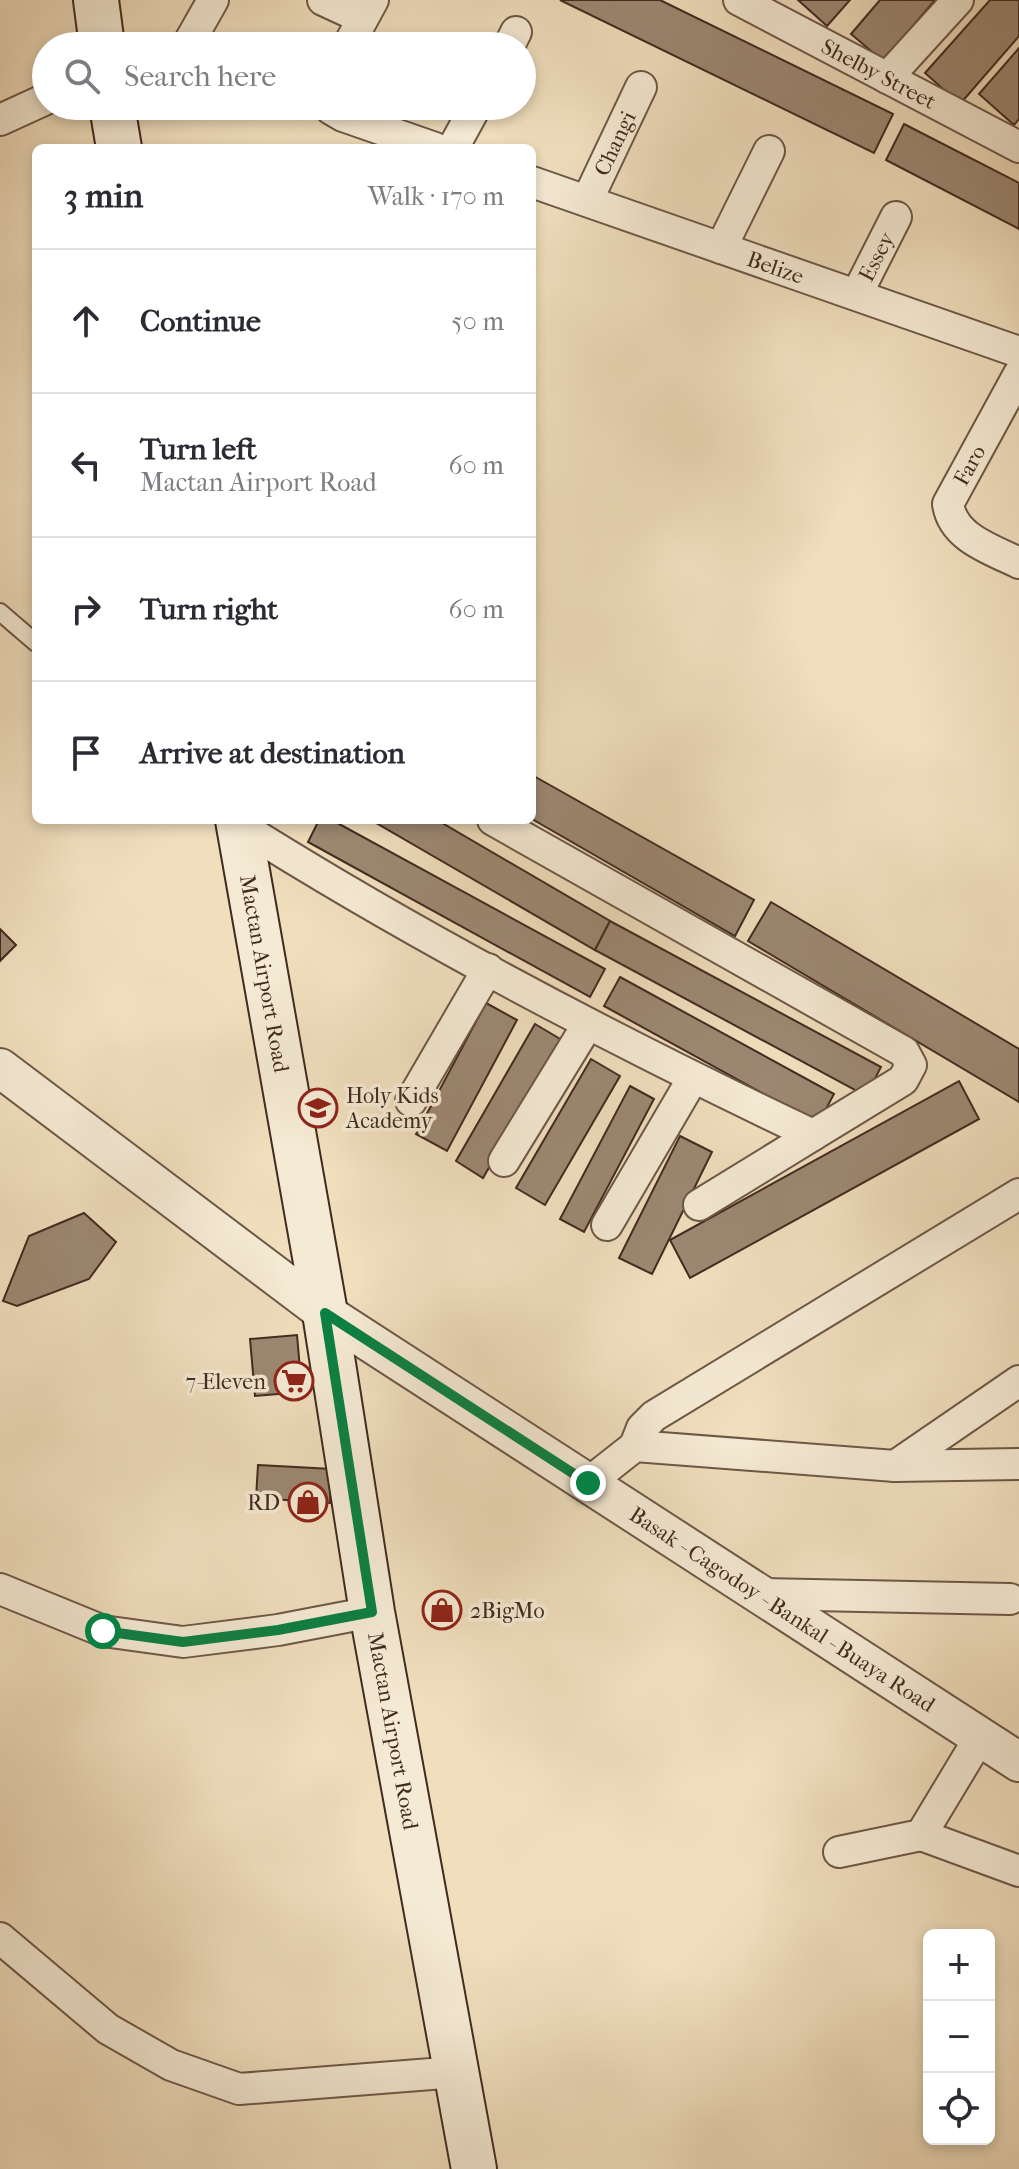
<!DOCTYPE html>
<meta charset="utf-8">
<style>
body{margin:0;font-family:"IM FELL French Canon",serif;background:#f2f2f3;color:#2b2b33}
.controls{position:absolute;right:24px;bottom:24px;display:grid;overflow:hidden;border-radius:12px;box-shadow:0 4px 12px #0003}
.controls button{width:72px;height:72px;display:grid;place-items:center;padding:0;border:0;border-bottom:2px solid #e1e1e2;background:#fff;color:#2b2b33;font:40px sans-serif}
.stop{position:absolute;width:24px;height:24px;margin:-18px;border:6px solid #0b8043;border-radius:50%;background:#fff}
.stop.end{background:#0b8043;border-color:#fff;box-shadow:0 2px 8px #0008}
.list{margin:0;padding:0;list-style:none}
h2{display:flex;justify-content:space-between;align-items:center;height:104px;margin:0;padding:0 32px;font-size:34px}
h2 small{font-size:26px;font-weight:400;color:#7c7c81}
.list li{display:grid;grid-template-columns:52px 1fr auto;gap:24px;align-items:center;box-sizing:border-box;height:144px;padding:0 32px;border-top:2px solid #e1e1e2}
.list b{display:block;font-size:30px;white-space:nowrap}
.list p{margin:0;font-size:26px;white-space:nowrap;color:#7c7c81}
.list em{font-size:26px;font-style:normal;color:#7c7c81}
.icon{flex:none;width:44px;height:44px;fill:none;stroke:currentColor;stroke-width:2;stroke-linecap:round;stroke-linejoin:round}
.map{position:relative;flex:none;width:1019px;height:2169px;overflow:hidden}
.search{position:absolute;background:#fff;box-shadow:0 4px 12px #0003;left:32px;top:32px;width:504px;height:88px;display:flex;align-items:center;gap:20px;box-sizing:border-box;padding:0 28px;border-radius:44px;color:#7c7c81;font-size:30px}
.panel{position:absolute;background:#fff;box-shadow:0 4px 12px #0003;left:32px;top:144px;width:504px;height:680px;border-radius:12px}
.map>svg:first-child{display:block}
</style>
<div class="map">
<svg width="1019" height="2169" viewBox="0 0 1019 2169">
<rect width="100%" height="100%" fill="#f0debd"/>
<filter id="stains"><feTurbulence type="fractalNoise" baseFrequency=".0025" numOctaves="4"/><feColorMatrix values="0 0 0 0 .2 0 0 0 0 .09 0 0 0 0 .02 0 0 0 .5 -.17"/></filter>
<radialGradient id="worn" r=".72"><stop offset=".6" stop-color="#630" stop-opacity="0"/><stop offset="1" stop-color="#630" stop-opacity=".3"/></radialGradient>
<g fill="#9c8872" stroke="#412a20" stroke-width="2">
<path d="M560 0H660L893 114 874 153Z"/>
<path d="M798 0H850L827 26Z"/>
<path d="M880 0H935L883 61 851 34Z"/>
<path d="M990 0H1019V36L960 104 925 73Z"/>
<path d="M1019 48V119L1014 125 979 94Z"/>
<path d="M904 124 1019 183V229L886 160Z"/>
<path d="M532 775 754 900 735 936 532 819Z"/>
<path d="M319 820H332L605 969 590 997 308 842Z"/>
<path d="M371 820H437L610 921 595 950Z"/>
<path d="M771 902 1019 1049V1102L748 941Z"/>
<path d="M610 921 881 1067 866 1096 595 950Z"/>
<path d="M0 929 16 945 0 961Z"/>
<path d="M620 977 834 1094 818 1124 604 1006Z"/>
<path d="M486 1003 517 1020 447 1151 416 1134Z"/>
<path d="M535 1024 562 1040 483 1178 456 1161Z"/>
<path d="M591 1059 620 1076 545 1205 516 1188Z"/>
<path d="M959 1081 979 1119 690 1278 670 1240Z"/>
<path d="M630 1086 654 1099 584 1232 560 1219Z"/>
<path d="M680 1136 712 1152 652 1274 619 1258Z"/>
<path d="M84 1213 116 1242 89 1279 17 1306 3 1301 29 1236Z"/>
<path d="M297 1335 302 1392 255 1396 250 1339Z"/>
<path d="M258 1465 332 1469 330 1503 256 1498Z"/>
</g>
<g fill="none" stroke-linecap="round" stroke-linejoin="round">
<g stroke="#6d5747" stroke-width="20">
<path id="service" d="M0 612 36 643"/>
</g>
<g stroke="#6d5747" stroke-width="34">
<g id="minor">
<path d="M323 0 362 18"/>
<path id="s1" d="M739 0 1019 147"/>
<path d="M187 46 213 0"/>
<path d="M348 46 373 0"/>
<path d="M509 46 516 32"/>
<path d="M887 78 958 0"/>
<path d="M331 106V109L343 116 435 148"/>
<path d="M0 120 46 99"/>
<path d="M453 148 476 106"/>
<path id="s2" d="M532 182 1019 352"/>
<path id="s3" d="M587 201 641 87"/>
<path d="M721 248 769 151"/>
<path id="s4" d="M857 294 896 217"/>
<path d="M1019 374 948 504C953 538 991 549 1019 563"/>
<path d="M239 825C423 941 617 1042 813 1135L903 1080 911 1065 904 1052 493 820"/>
<path d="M411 1101 488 969"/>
<path d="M504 1161 588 1024"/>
<path d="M699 1205 813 1135"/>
<path d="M607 1225 693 1078"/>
<path d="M635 1446 642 1428 654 1416 1019 1194"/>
<path d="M895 1466 1019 1381"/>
<path d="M588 1483 635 1446 895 1466 1019 1464"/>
<path d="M0 1589 103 1631 183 1642 278 1630 372 1612"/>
<path d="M760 1594 1010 1599"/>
<path d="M921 1835 1019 1871"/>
<path d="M839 1852 921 1835 980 1737"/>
<path d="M0 1938 108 2029 171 2065 239 2089 457 2072"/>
</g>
</g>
<g stroke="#6d5747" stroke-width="42">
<g id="tertiary">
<path id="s5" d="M0 1068 325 1313 1019 1762"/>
</g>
</g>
<g stroke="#412a20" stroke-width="48">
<g id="secondary">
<path d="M96 0 102 46"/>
<path d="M112 106 119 148"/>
<path id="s6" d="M238 820 325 1313 372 1612 474 2169"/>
</g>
</g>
<use href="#service" stroke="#f5ead4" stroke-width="16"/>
<use href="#minor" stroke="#f5ead4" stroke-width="30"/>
<use href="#tertiary" stroke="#f5ead4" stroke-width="38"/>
<use href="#secondary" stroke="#f5ead4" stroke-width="44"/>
</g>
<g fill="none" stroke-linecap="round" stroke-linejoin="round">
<path stroke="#0b8043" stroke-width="10" d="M103 1631 183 1642 278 1630 372 1612 325 1313 588 1483"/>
</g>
<defs>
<g id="school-ring" transform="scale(2)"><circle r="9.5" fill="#f5ead4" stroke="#8f2418" stroke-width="1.5"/><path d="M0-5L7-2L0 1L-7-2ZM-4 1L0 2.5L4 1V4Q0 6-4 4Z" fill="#8f2418"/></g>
<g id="supermarket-ring" transform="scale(2)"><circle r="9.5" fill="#f5ead4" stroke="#8f2418" stroke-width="1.5"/><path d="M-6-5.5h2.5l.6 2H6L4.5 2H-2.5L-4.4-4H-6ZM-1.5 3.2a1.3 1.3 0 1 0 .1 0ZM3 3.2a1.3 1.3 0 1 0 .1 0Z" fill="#8f2418"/></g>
<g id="shop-ring" transform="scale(2)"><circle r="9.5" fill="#f5ead4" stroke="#8f2418" stroke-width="1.5"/><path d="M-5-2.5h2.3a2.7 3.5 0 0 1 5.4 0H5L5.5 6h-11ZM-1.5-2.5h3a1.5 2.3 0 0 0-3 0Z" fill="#8f2418"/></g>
</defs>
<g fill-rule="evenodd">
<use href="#school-ring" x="318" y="1108"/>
<use href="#supermarket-ring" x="294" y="1381"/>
<use href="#shop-ring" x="308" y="1502"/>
<use href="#shop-ring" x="442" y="1610"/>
</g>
<g text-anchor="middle" stroke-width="7" stroke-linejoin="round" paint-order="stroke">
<g font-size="22" fill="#412a20" stroke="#f5ead4">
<text dy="8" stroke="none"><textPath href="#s1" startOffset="158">Shelby Street</textPath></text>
<text dy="8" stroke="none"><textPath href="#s3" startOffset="64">Changi</textPath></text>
<text dy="8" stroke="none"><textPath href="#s4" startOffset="42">Essey</textPath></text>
<text dy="8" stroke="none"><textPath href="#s2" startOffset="258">Belize</textPath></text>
<text transform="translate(969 465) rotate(-61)" y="8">Faro</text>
<text dy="8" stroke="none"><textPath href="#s6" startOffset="156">Mactan Airport Road</textPath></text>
<text dy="8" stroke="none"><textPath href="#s5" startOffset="952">Basak - Cagodoy - Bankal - Buaya Road</textPath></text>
<text dy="8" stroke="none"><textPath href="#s6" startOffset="924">Mactan Airport Road</textPath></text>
</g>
<g font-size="22" fill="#412a20" stroke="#f5ead4" text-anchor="start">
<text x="346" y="1103">Holy Kids<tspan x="346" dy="25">Academy</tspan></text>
<text x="266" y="1389" text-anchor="end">7-Eleven</text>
<text x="280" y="1510" text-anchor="end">RD</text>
<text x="470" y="1618">2BigMo</text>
</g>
</g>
<rect width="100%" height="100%" filter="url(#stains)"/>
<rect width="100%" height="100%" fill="url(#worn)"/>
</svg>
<div class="controls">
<button>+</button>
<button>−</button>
<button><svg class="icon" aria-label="locate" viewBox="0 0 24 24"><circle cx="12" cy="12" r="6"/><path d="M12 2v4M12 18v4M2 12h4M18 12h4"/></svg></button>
</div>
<div class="stop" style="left:103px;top:1631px"></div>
<div class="stop end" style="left:588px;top:1483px"></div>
<div class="search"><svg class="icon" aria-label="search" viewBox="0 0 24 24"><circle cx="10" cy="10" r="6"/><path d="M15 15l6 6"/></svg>Search here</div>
<section class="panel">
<h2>3 min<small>Walk · 170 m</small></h2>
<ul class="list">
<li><svg class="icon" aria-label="ahead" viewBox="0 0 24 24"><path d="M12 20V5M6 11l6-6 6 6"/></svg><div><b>Continue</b></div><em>50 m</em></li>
<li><svg class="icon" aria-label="left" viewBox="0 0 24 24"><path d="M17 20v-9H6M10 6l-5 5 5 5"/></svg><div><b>Turn left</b><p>Mactan Airport Road</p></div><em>60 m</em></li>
<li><svg class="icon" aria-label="right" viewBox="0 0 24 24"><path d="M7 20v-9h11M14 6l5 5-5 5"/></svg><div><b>Turn right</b></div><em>60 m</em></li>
<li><svg class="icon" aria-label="arrive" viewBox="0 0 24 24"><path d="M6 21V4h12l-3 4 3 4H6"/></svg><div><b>Arrive at destination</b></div></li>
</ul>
</section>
</div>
